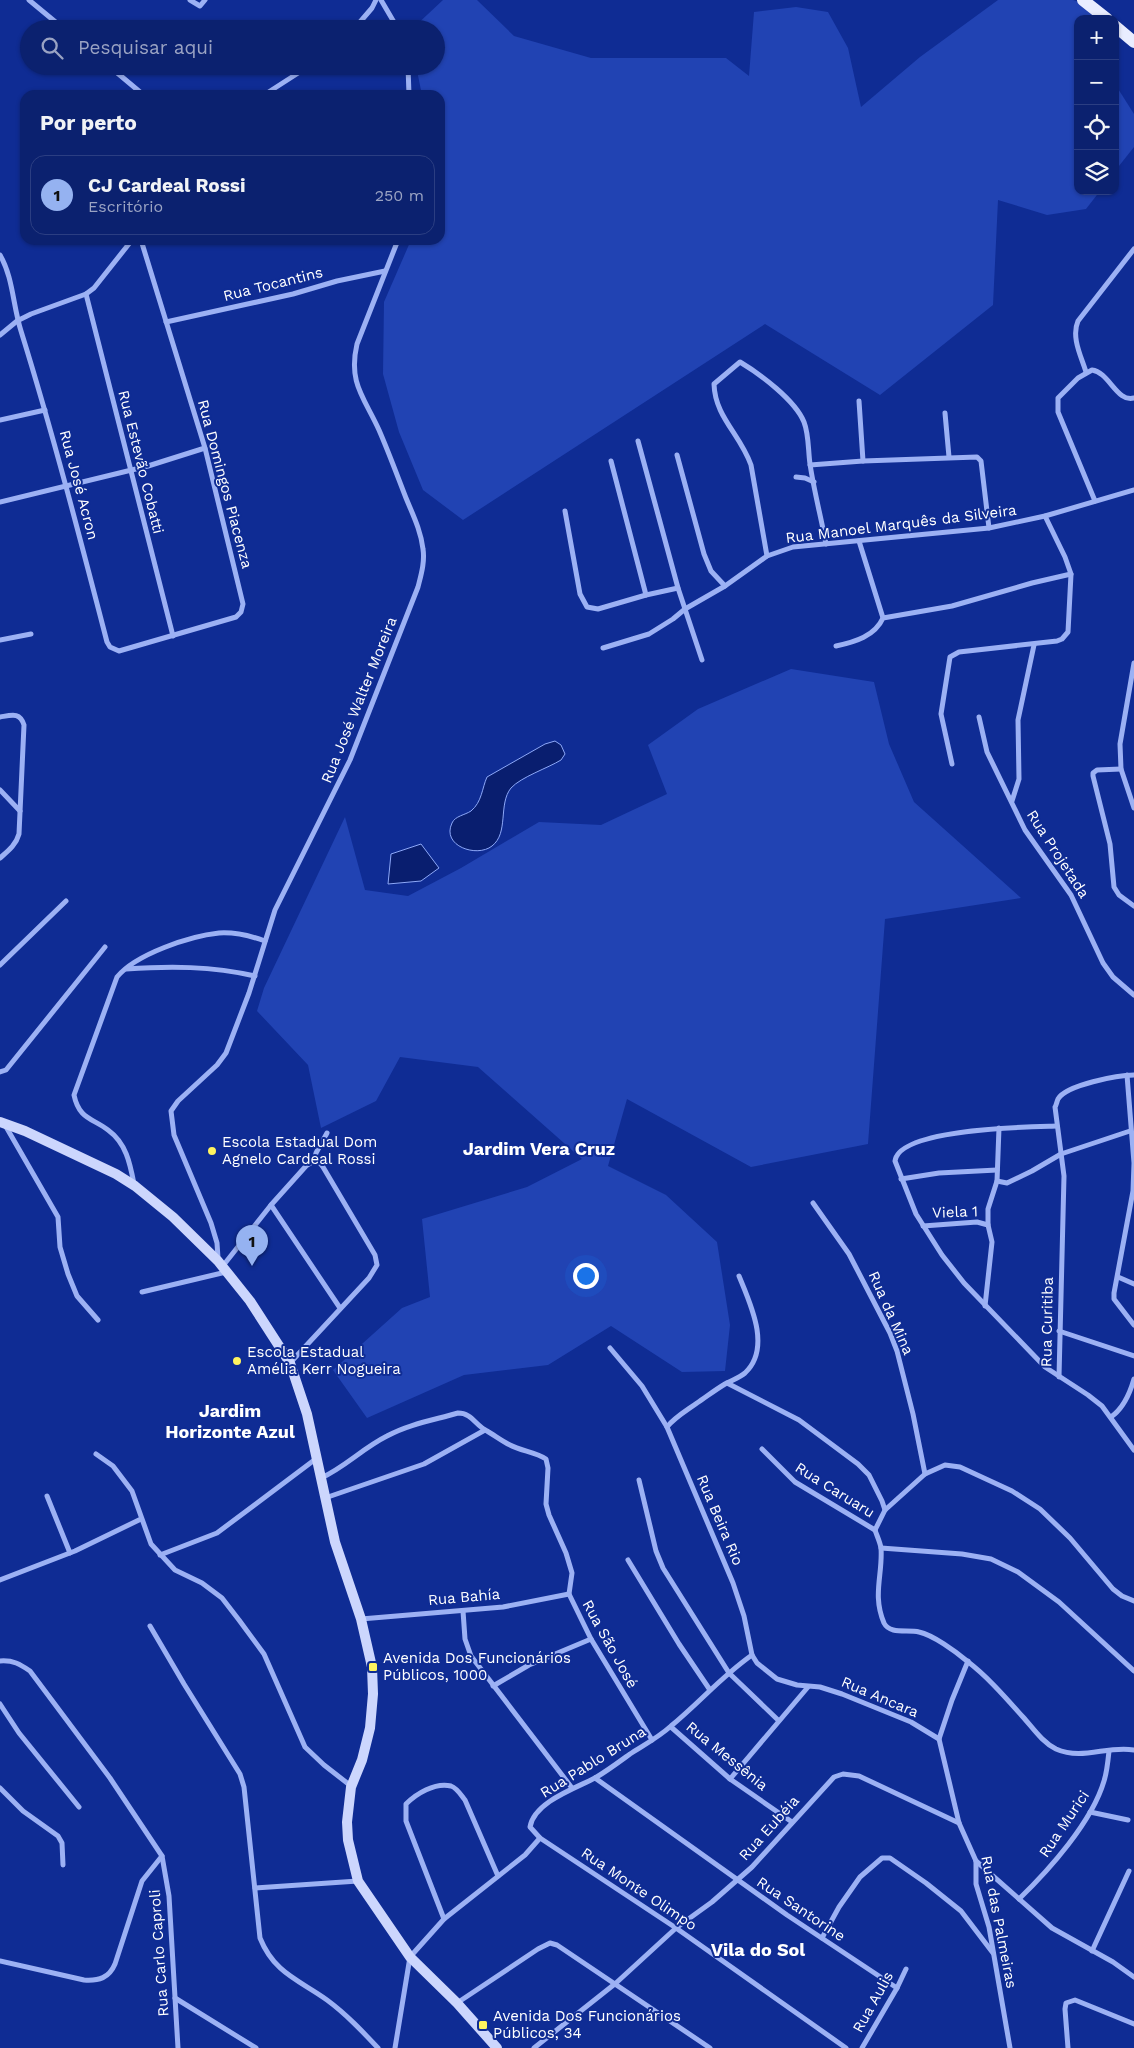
<!DOCTYPE html>
<html lang="pt">
<meta charset="utf-8">
<style>
body{margin:0;font-family:"Work Sans",sans-serif;background:#192e77;color:#f1f3f6}
.controls{position:absolute;right:15px;top:15px;display:grid;overflow:hidden;border-radius:10px;box-shadow:0 1px 4px #0004}
.controls button{width:45px;height:45px;display:grid;place-items:center;padding:0;border:0;border-bottom:1px solid #2b3e82;background:#0b216f;color:#f1f3f6;font:25px sans-serif}
.you{position:absolute;left:585px;top:1275px;width:18px;height:18px;margin:-12px;border:4px solid #fff;border-radius:50%;background:#1a73e8;box-shadow:0 0 0 8px #1a73e833}
.badge{display:grid;place-items:center;width:32px;height:32px;border-radius:50%;background:#95b2f1;color:#111;font-size:16px;font-weight:700}
.pin{position:absolute;translate:-50% -41px;filter:drop-shadow(0 1px 2px #0008)}
.pin::after{content:'';position:absolute;top:26px;width:18px;height:15px;background:inherit;clip-path:polygon(0 0,100% 0,50% 100%)}
.list{margin:0;padding:0;list-style:none}
h2{display:flex;justify-content:space-between;align-items:center;height:65px;margin:0;padding:0 20px;font-size:21px}
h2 small{font-size:16px;font-weight:400;color:#9aa3c3}
.list li{display:grid;grid-template-columns:32px 1fr auto;gap:15px;align-items:center;box-sizing:border-box;height:80px;margin:0 10px 10px;padding:0 10px;border:1px solid #2b3e82;border-radius:15px}
.list b{display:block;font-size:19px;white-space:nowrap}
.list p{margin:0;font-size:16px;white-space:nowrap;color:#9aa3c3}
.list em{font-size:16px;font-style:normal;color:#9aa3c3}
.icon{flex:none;width:28px;height:28px;fill:none;stroke:currentColor;stroke-width:2;stroke-linecap:round;stroke-linejoin:round}
.map{position:relative;flex:none;width:1134px;height:2048px;overflow:hidden}
.search{position:absolute;background:#0b216f;box-shadow:0 1px 4px #0004;left:20px;top:20px;width:425px;height:55px;display:flex;align-items:center;gap:12px;box-sizing:border-box;padding:0 18px;border-radius:28px;color:#9aa3c3;font-size:19px}
.panel{position:absolute;background:#0b216f;box-shadow:0 1px 4px #0004;left:20px;top:90px;width:425px;height:155px;border-radius:15px}
.map>svg:first-child{display:block}
</style>
<div class="map">
<svg width="1134" height="2048" viewBox="0 0 1134 2048">
<rect width="100%" height="100%" fill="#0f2c94"/>
<g fill="#2143b3">
<path d="M443 0H477L514 36 591 58H726L749 76 754 12 796 7 828 12 848 48 861 107 920 57 998 0H1073L1079 2 1097 17 1096 19H1078V191H1100L1086 209 1047 215 998 200 993 305 880 395 765 324 463 520 423 490 399 432 383 374 384 302 411 240H440V95H422L416 66H436V29H412Z"/>
<path d="M1115 84 1134 114V147L1115 171Z"/>
<path d="M791 669 874 682 889 744 914 802 1021 898 885 919 868 1144 751 1167 627 1099 608 1166 666 1195 717 1242 730 1325 725 1371 682 1372 611 1326 548 1365 464 1375 367 1418 333 1370 402 1308 430 1297 422 1219 527 1187 582 1159 478 1067 400 1057 376 1101 321 1128 308 1065 257 1011 264 988 345 817 365 890 408 896 461 868 539 822 601 825 667 794 648 745 698 709Z"/>
</g>
<g fill="#091e6f" stroke="#8da8f8">
<path d="M555 741 561 745 565 754 561 760C548 768 521 777 511 788 498 804 509 833 492 846 477 858 441 846 452 823 455 816 465 815 471 811 482 802 482 788 487 777L545 744Z"/>
<path d="M421 844 439 868 421 881 388 884 391 854Z"/>
</g>
<g fill="none" stroke-linecap="round" stroke-linejoin="round">
<g stroke="#9cb1f4" stroke-width="5">
<path d="M29 0 64 29"/>
<path d="M190 0 200 6 205 0"/>
<path d="M381 0 398 29"/>
<path d="M354 29 372 8 376 0"/>
<path d="M109 66 140 92"/>
<path d="M408 66 409 95"/>
<path d="M264 95 309 66"/>
<path d="M0 255C13 277 13 306 21 331 53 434 80 538 107 642L110 647 119 651 236 617 241 612 243 604 205 448 141 240"/>
<path d="M86 294 173 636"/>
<path d="M166 322 293 294 337 281 385 271"/>
<path d="M0 335 17 321 31 314 86 294 94 288 132 240"/>
<path d="M1086 372C1081 356 1071 337 1078 321L1134 249"/>
<path d="M859 401 863 461"/>
<path d="M945 413 949 457"/>
<path d="M0 420 45 410"/>
<path d="M638 441 678 588 702 660"/>
<path d="M677 455 704 554 711 571 725 586"/>
<path d="M611 461 646 595"/>
<path d="M810 465 863 461 977 457 981 461 989 528"/>
<path d="M796 477 805 478 814 482"/>
<path d="M1095 501 1058 412V398L1078 378 1092 370C1109 372 1117 403 1134 398"/>
<path d="M0 502 148 466 205 448"/>
<path d="M565 511 580 594 587 607 598 609 646 595 678 588"/>
<path d="M859 541 883 618"/>
<path d="M767 556 751 465C740 434 715 417 714 384L740 362C760 374 795 400 804 422 809 435 808 450 810 464 814 491 821 517 826 544"/>
<path d="M0 640 31 634"/>
<path d="M836 646C855 642 875 636 883 618L952 606 1032 583 1071 574"/>
<path d="M603 648 649 634 673 619 685 609 725 586 767 556 793 547 989 528 1045 516 1134 490"/>
<path d="M1134 663 1120 744 1121 769 1134 808"/>
<path d="M0 717C12 715 20 712 24 725L19 834C16 845 8 851 0 858"/>
<path d="M979 717 987 752 1025 830 1071 895 1103 963 1113 977 1134 995"/>
<path d="M952 764 941 714 950 657 959 652 1057 641 1062 639 1068 632 1071 574 1065 557 1045 516"/>
<path d="M1121 769 1097 770 1093 773V776L1110 844 1114 887 1119 895 1134 906"/>
<path d="M0 790 20 811"/>
<path d="M1012 801 1019 779 1018 720 1034 645"/>
<path d="M0 965 66 901"/>
<path d="M126 969C170 966 211 966 255 976"/>
<path d="M0 1072 6 1070 105 947"/>
<path d="M1127 1075 1134 1163 1133 1191 1114 1293V1299L1134 1325"/>
<path d="M5 1125 58 1217 60 1247 68 1274 77 1296 98 1320"/>
<path d="M1057 1126C1030 1127 899 1128 895 1161L916 1214 942 1255 964 1283 1045 1367 1088 1395 1102 1406 1134 1450"/>
<path d="M314 1161 316 1153 327 1133"/>
<path d="M901 1179 939 1173 997 1170"/>
<path d="M997 1181 1007 1183 1032 1171 1061 1154 1130 1131"/>
<path d="M134 1184C130 1163 126 1143 108 1130 92 1118 79 1119 74 1095L117 977C136 954 190 936 219 933 235 932 251 936 265 941"/>
<path d="M813 1203 849 1254 890 1333 897 1351 913 1414 925 1474"/>
<path d="M271 1205 340 1308"/>
<path d="M923 1226 977 1222 988 1225"/>
<path d="M218 1258 217 1243 211 1223 174 1135 171 1111 178 1101 217 1065 226 1053 249 993 275 910 350 760 418 587C421 575 425 562 423 549 421 531 413 515 406 498 397 475 389 453 379 430 364 397 348 383 357 344L398 240"/>
<path d="M222 1267 271 1205 306 1166 314 1161"/>
<path d="M1118 1277 1134 1284"/>
<path d="M142 1292 226 1272"/>
<path d="M985 1306 992 1242 988 1225V1209L997 1181 999 1128"/>
<path d="M1059 1331 1134 1356"/>
<path d="M610 1348 642 1386 667 1427 733 1583 744 1616 752 1655 757 1663 777 1679 797 1685 820 1687 842 1694 911 1722 939 1739"/>
<path d="M290 1363 369 1278 377 1265 375 1255 323 1167 319 1162 314 1161"/>
<path d="M1059 1377 1064 1176 1055 1107C1056 1106 1057 1101 1058 1099 1066 1085 1118 1075 1134 1075"/>
<path d="M727 1383 799 1420 858 1464 869 1475 882 1501 885 1510"/>
<path d="M1111 1417C1124 1408 1130 1393 1134 1379"/>
<path d="M667 1427C675 1417 686 1411 697 1403 706 1397 715 1390 725 1384 732 1380 739 1378 745 1373 772 1348 750 1303 739 1276"/>
<path d="M762 1449 795 1482 875 1530"/>
<path d="M96 1454 113 1466 132 1491 151 1544 175 1570 202 1583 222 1598 239 1620 264 1654 305 1747 324 1765 351 1786"/>
<path d="M321 1478C345 1467 363 1448 387 1436 409 1424 434 1420 458 1413 472 1413 475 1425 487 1431 494 1435 502 1441 510 1445 521 1451 535 1452 546 1459L548 1468 546 1504 549 1515 566 1553 572 1573 569 1594 591 1639 652 1740"/>
<path d="M639 1480 656 1551 663 1568 729 1673 778 1720"/>
<path d="M47 1496 70 1553"/>
<path d="M325 1498 424 1464 485 1430"/>
<path d="M875 1530C877 1536 880 1542 881 1548 883 1574 872 1595 884 1623 890 1635 908 1629 919 1632 933 1635 955 1651 967 1661 988 1677 1006 1698 1023 1717 1033 1728 1042 1742 1056 1749 1083 1761 1107 1745 1134 1750"/>
<path d="M875 1530 885 1510 925 1474 945 1465 960 1467 1012 1491 1040 1509 1070 1538 1113 1589 1122 1596 1134 1601"/>
<path d="M881 1548 962 1554 991 1559 1018 1572 1059 1602 1134 1671"/>
<path d="M160 1555 217 1533 317 1458"/>
<path d="M628 1560 679 1644 710 1690"/>
<path d="M0 1580 75 1551 141 1519"/>
<path d="M463 1611 465 1639 471 1656 572 1788"/>
<path d="M361 1619 503 1607 569 1594"/>
<path d="M150 1626 184 1684 240 1774 244 1787 260 1938C274 1973 299 1980 327 2000 346 2014 362 2031 378 2048"/>
<path d="M752 1655C722 1676 699 1703 671 1726 659 1737 644 1745 630 1754 619 1762 607 1771 595 1778 576 1788 534 1802 530 1827L540 1838 676 1928 846 2048"/>
<path d="M0 1661C13 1660 20 1664 30 1671L110 1778 162 1856 169 1896 178 2048"/>
<path d="M968 1661 952 1700 939 1739 959 1823 976 1861V1884L989 1927 1010 2048"/>
<path d="M493 1686 529 1665 591 1639"/>
<path d="M0 1704 19 1733 79 1807"/>
<path d="M671 1727 730 1779 792 1822"/>
<path d="M595 1778 787 1915 897 1988"/>
<path d="M730 1779 808 1687"/>
<path d="M0 1788 23 1811 58 1836 62 1843 63 1865"/>
<path d="M1090 1812 1128 1820"/>
<path d="M976 1861 1052 1928 1113 1962 1134 1977"/>
<path d="M255 1888 358 1881"/>
<path d="M1019 1899C1049 1870 1092 1822 1104 1781 1107 1772 1108 1761 1109 1751"/>
<path d="M444 1919 406 1821V1804C416 1794 435 1782 451 1786 457 1788 461 1795 465 1800L498 1876"/>
<path d="M822 1938 839 1907 860 1877 882 1858H890L926 1883 961 1911 993 1953"/>
<path d="M1092 1951 1129 1871"/>
<path d="M0 1961 84 1980C99 1981 109 1978 115 1964L142 1881 162 1856"/>
<path d="M175 1998 256 2048"/>
<path d="M457 2003 538 1949 550 1943 557 1945 710 2048"/>
<path d="M395 2048 410 1957 444 1919 525 1855 540 1838"/>
<path d="M534 2048 616 1983 676 1928 712 1902 752 1867 834 1777 843 1774 859 1776 959 1823"/>
<path d="M862 2048 897 1988 906 1969"/>
<path d="M1068 2048 1065 2009 1066 2003 1075 2000 1134 2024"/>
</g>
<path stroke="#ccd6fd" stroke-width="10" d="M0 1122 25 1131 116 1174 135 1186 173 1217 218 1261 250 1301 290 1363 307 1414 335 1542 361 1619 372 1667 373 1694 370 1728 362 1760 351 1787 347 1822 348 1840 358 1881 410 1957 457 2003 497 2048"/>
<g stroke="#e9edff" stroke-width="12">
<path d="M1083 0 1107 19"/>
<path d="M1115 26 1134 42"/>
</g>
</g>
<g fill="#fff45f" stroke="#0f2c94" stroke-width="2">
<circle cx="212" cy="1151" r="5"/>
<circle cx="237" cy="1361" r="5"/>
<rect x="368" y="1662" width="10" height="10" rx="2.5"/>
<rect x="478" y="2020" width="10" height="10" rx="2.5"/>
</g>
<g text-anchor="middle" stroke-width="4" stroke-linejoin="round" paint-order="stroke">
<g font-size="15" fill="#fff" stroke="#0f2c94">
<text transform="translate(273 284) rotate(-14)" y="5">Rua Tocantins</text>
<text transform="translate(141 462) rotate(76)" y="5">Rua Estevão Cobatti</text>
<text transform="translate(225 484) rotate(75)" y="5">Rua Domingos Piacenza</text>
<text transform="translate(79 485) rotate(75)" y="5">Rua José Acron</text>
<text transform="translate(901 524) rotate(-7)" y="5">Rua Manoel Marquês da Silveira</text>
<text transform="translate(359 700) rotate(-68)" y="5">Rua José Walter Moreira</text>
<text transform="translate(1058 854) rotate(57)" y="5">Rua Projetada</text>
<text transform="translate(955 1212) rotate(-2)" y="5">Viela 1</text>
<text transform="translate(891 1313) rotate(66)" y="5">Rua da Mina</text>
<text transform="translate(1047 1322) rotate(-89)" y="5">Rua Curitiba</text>
<text transform="translate(835 1490) rotate(32)" y="5">Rua Caruaru</text>
<text transform="translate(720 1520) rotate(67)" y="5">Rua Beira Rio</text>
<text transform="translate(464 1597) rotate(-5)" y="5">Rua Bahía</text>
<text transform="translate(610 1644) rotate(61)" y="5">Rua São José</text>
<text transform="translate(880 1697) rotate(23)" y="5">Rua Ancara</text>
<text transform="translate(727 1756) rotate(39)" y="5">Rua Messênia</text>
<text transform="translate(593 1762) rotate(-32)" y="5">Rua Pablo Bruna</text>
<text transform="translate(1064 1824) rotate(-56)" y="5">Rua Murici</text>
<text transform="translate(769 1828) rotate(-48)" y="5">Rua Eubéia</text>
<text transform="translate(639 1889) rotate(34)" y="5">Rua Monte Olimpo</text>
<text transform="translate(801 1909) rotate(34)" y="5">Rua Santorine</text>
<text transform="translate(999 1922) rotate(79)" y="5">Rua das Palmeiras</text>
<text transform="translate(159 1953) rotate(-94)" y="5">Rua Carlo Caproli</text>
<text transform="translate(873 2002) rotate(-61)" y="5">Rua Aulis</text>
</g>
<g font-size="15" fill="#fff" stroke="#0f2c94" text-anchor="start">
<text x="222" y="1147">Escola Estadual Dom<tspan x="222" dy="17">Agnelo Cardeal Rossi</tspan></text>
<text x="247" y="1357">Escola Estadual<tspan x="247" dy="17">Amélia Kerr Nogueira</tspan></text>
<text x="383" y="1663">Avenida Dos Funcionários<tspan x="383" dy="17">Públicos, 1000</tspan></text>
<text x="493" y="2021">Avenida Dos Funcionários<tspan x="493" dy="17">Públicos, 34</tspan></text>
</g>
<g font-size="18" font-weight="bold" fill="#fff" stroke="#0f2c94">
<text x="539" y="1155">Jardim Vera Cruz</text>
<text x="230" y="1417">Jardim<tspan x="230" dy="21">Horizonte Azul</tspan></text>
<text x="758" y="1956">Vila do Sol</text>
</g>
</g>
</svg>
<div class="controls">
<button>+</button>
<button>−</button>
<button><svg class="icon" aria-label="locate" viewBox="0 0 24 24"><circle cx="12" cy="12" r="6"/><path d="M12 2v4M12 18v4M2 12h4M18 12h4"/></svg></button>
<button><svg class="icon" aria-label="layers" viewBox="0 0 24 24"><path d="M12 4l9 5-9 5-9-5zM3 14l9 5 9-5"/></svg></button>
</div>
<div class="you"></div>
<div class="pin badge" style="left:252px;top:1266px">1</div>
<div class="search"><svg class="icon" aria-label="search" viewBox="0 0 24 24"><circle cx="10" cy="10" r="6"/><path d="M15 15l6 6"/></svg>Pesquisar aqui</div>
<section class="panel">
<h2>Por perto<small></small></h2>
<ul class="list">
<li><span class="badge">1</span><div><b>CJ Cardeal Rossi</b><p>Escritório</p></div><em>250 m</em></li>
</ul>
</section>
</div>
